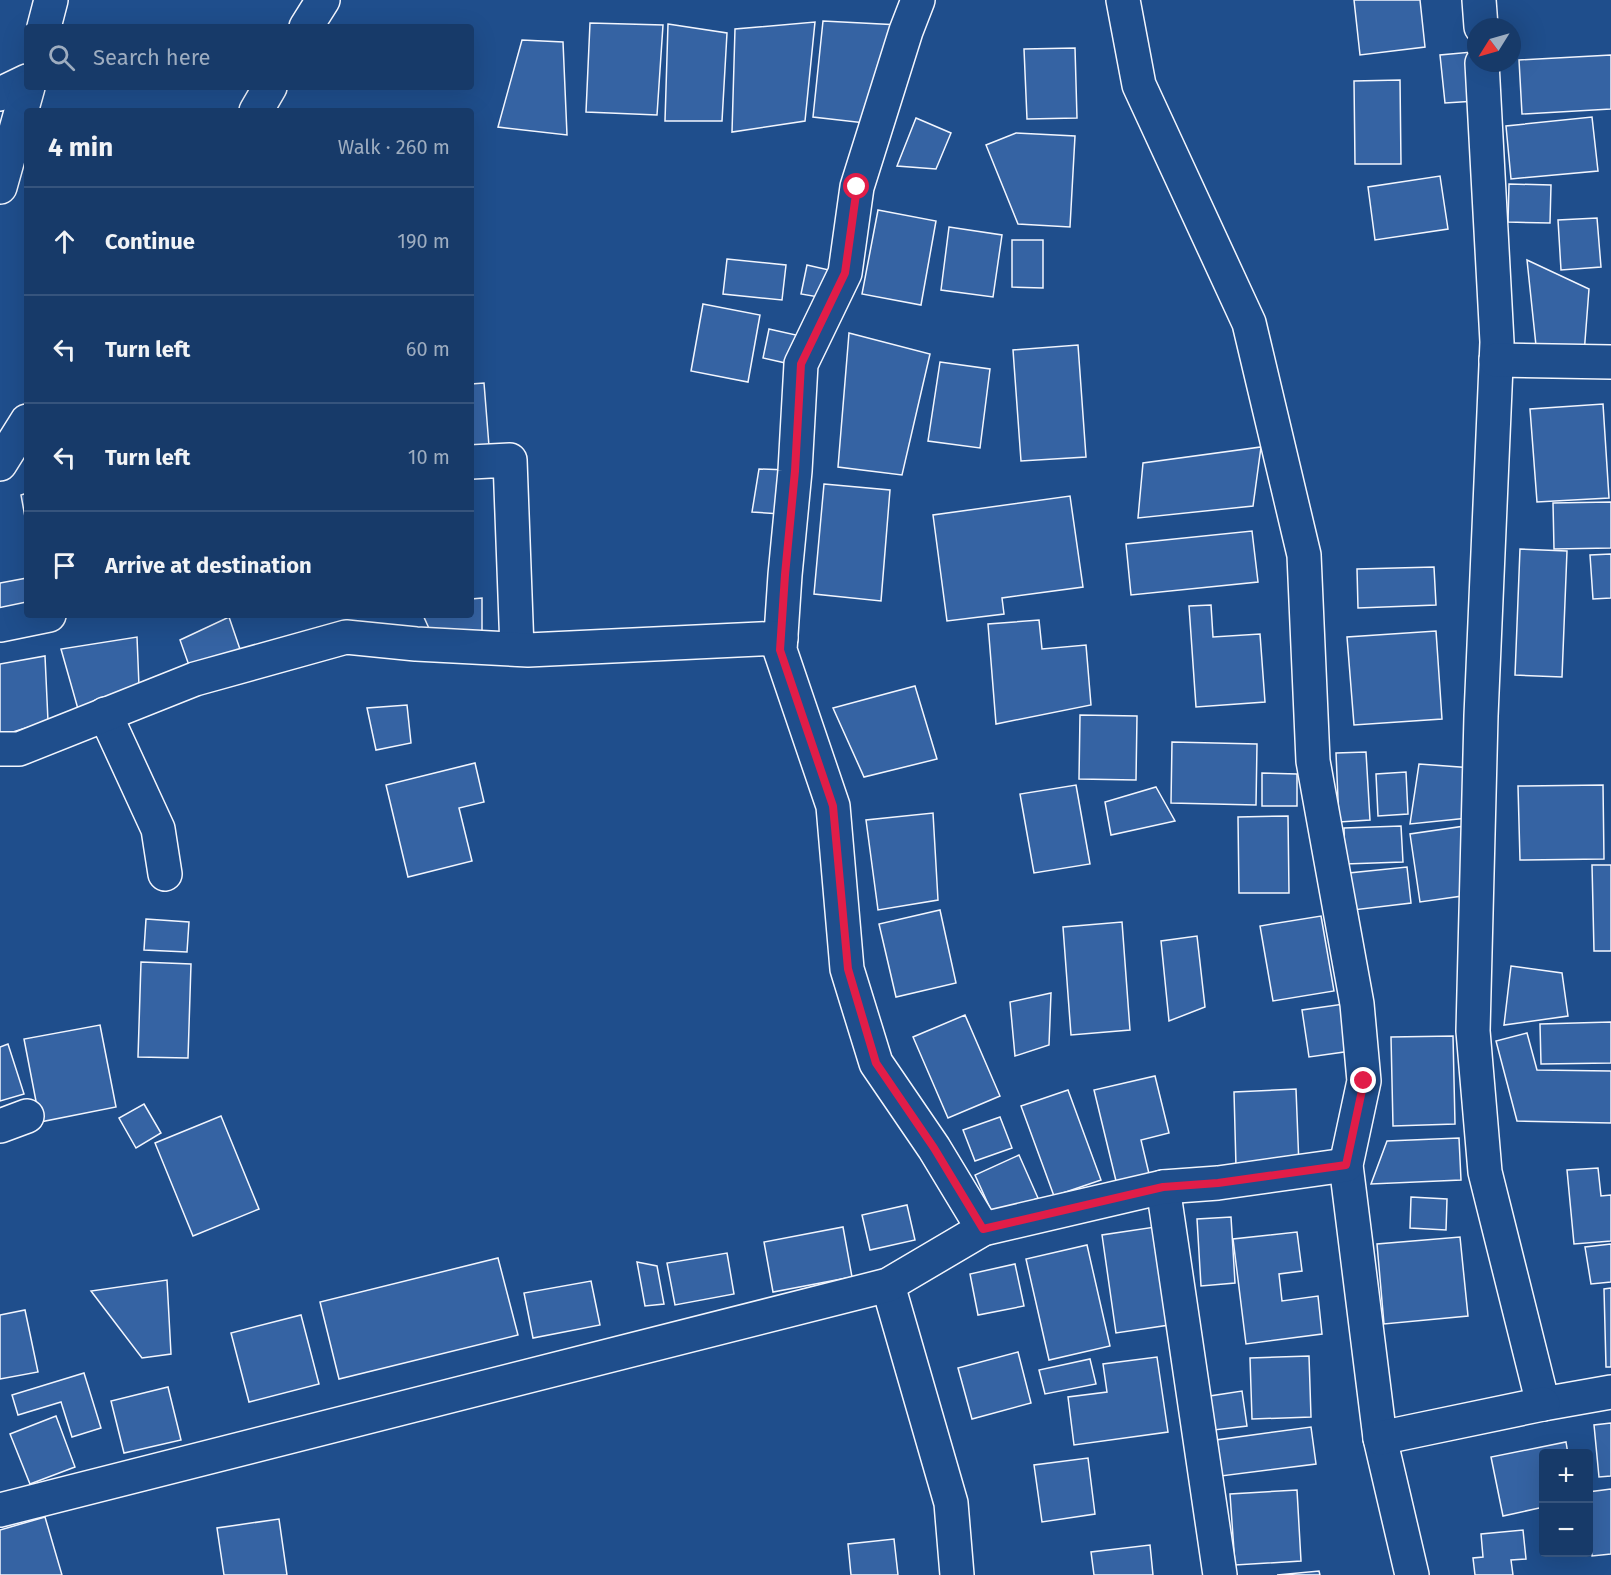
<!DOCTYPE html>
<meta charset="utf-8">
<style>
body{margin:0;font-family:"Fira Sans",sans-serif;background:#244571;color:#f1f3f6}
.controls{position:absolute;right:18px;bottom:18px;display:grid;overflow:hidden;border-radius:6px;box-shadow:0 6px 24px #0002}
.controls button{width:54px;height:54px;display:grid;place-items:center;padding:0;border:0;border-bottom:2px solid #36547d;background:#173a69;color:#f1f3f6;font:30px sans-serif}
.compass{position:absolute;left:1467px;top:18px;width:54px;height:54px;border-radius:50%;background:#173a69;box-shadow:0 6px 24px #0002;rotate:233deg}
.stop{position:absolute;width:18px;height:18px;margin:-14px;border:4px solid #e11d48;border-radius:50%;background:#fff}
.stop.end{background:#e11d48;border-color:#fff;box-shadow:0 2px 6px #0008}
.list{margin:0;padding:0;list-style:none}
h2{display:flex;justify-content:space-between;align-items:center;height:78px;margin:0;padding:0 24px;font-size:26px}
h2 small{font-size:20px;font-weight:400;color:#9eadc0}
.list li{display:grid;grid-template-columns:39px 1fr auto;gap:18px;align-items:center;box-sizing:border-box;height:108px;padding:0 24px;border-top:2px solid #36547d}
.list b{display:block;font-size:22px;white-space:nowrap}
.list em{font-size:20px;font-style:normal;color:#9eadc0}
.icon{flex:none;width:33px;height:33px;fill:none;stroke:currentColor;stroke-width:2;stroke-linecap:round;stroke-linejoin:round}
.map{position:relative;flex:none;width:1611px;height:1575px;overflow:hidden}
.search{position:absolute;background:#173a69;box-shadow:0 6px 24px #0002;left:24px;top:24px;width:450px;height:66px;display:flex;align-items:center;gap:15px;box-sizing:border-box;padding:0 21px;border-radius:6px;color:#9eadc0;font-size:22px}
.panel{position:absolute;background:#173a69;box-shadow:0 6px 24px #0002;left:24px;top:108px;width:450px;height:510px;border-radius:6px}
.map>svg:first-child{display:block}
</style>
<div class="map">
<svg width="1611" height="1575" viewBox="0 0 1611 1575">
<rect width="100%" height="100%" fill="#1f4e8c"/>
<g fill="#3563a3" stroke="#f2f6ff" stroke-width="1.5">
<path d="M1354 0H1420L1425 47 1360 55Z"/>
<path d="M823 21 900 25 865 123 813 117Z"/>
<path d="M815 22 805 121 732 132 735 29Z"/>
<path d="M590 23 663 25 657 115 586 112Z"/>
<path d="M668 24 727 33 722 121H665Z"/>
<path d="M522 40 563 42 567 135 498 127Z"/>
<path d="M1075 48 1077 118 1027 119 1024 49Z"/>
<path d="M1472 52 1476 101 1445 103 1440 55Z"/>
<path d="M1611 55V109L1522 114 1519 60Z"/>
<path d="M1400 80 1401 164H1355L1354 81Z"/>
<path d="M1592 117 1598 171 1511 179 1506 126Z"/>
<path d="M916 118 951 133 936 169 897 166Z"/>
<path d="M1016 133 1075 136 1070 227 1018 224 986 145Z"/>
<path d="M1440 176 1448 229 1375 240 1368 187Z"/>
<path d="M1509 184 1551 185 1550 223 1508 222Z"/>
<path d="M878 210 936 221 921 305 862 294Z"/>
<path d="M1597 218 1601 267 1561 270 1558 220Z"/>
<path d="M949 227 1002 235 993 297 941 290Z"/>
<path d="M1012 240H1043V288L1012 287Z"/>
<path d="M727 259 786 265 782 300 723 294Z"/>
<path d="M1527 260 1589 289 1584 354 1537 355Z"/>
<path d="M807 265 829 270 824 298 801 294Z"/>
<path d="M703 304 760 315 748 382 691 371Z"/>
<path d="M769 329 796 335 790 364 763 358Z"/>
<path d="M849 333 930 354 902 475 838 467Z"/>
<path d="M1078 345 1086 457 1021 461 1013 350Z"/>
<path d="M940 362 990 369 980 448 928 441Z"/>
<path d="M484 383 489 446 471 447V384Z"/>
<path d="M1603 404 1609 498 1537 502 1530 409Z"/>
<path d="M1261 447 1253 506 1138 518 1143 463Z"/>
<path d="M759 469 788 470 781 514 752 512Z"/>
<path d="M824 484 890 490 881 601 814 594Z"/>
<path d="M27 493V528L21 495Z"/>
<path d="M1070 496 1083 587 1002 598 1004 614 947 621 933 515Z"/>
<path d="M1611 502V548L1554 549 1553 503Z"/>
<path d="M1252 531 1258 582 1131 595 1126 544Z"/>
<path d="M1520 549 1567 551 1562 677 1515 675Z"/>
<path d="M1611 554V598L1593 599 1590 555Z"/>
<path d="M1434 567 1436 605 1358 608 1357 569Z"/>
<path d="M27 578V609L0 614V583Z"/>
<path d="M482 598V638L432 635 423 615H471V599Z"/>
<path d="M1211 605 1213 637 1260 634 1265 702 1196 707 1189 606Z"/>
<path d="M229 617 243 658 191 671 180 640Z"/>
<path d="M1039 620 1042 649 1086 645 1091 705 996 724 988 624Z"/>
<path d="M1436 631 1442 719 1354 725 1347 637Z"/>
<path d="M137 637 139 686 78 709 61 649Z"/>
<path d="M45 656 48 721 0 736V664Z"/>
<path d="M915 686 937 759 864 777 833 708Z"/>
<path d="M407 705 411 743 376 750 367 708Z"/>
<path d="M1080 715 1137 716 1136 780 1079 779Z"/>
<path d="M1172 742 1257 744 1256 805 1171 803Z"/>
<path d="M1366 752 1370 820 1339 822 1336 753Z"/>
<path d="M475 763 484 802 459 808 472 861 408 877 386 785Z"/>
<path d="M1419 764 1473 768 1468 818 1410 824Z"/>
<path d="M1406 772 1408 814 1378 816 1376 774Z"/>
<path d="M1262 773 1297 774V806H1262Z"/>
<path d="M1076 785 1090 864 1034 873 1020 794Z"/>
<path d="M1603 785 1604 859 1520 860 1518 786Z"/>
<path d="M1156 787 1175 821 1111 835 1105 802Z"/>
<path d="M933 813 938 900 878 910 866 820Z"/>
<path d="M1288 816 1289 893H1239L1238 817Z"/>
<path d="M1472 825 1462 896 1420 902 1410 834Z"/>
<path d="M1401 826 1403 862 1345 864 1344 828Z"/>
<path d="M1592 865H1611V951H1594Z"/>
<path d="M1407 867 1411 903 1353 910 1349 873Z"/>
<path d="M940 910 956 983 896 997 879 924Z"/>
<path d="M1321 916 1334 991 1273 1001 1260 926Z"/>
<path d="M146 919 189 922 187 952 144 950Z"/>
<path d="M1122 922 1130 1030 1071 1035 1063 927Z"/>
<path d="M1197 936 1205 1007 1169 1021 1161 941Z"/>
<path d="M141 962 191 964 188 1058 138 1057Z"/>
<path d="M1511 966 1562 973 1568 1016 1504 1025Z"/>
<path d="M1051 993 1049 1045 1015 1056 1010 1002Z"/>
<path d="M1344 1004 1351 1051 1309 1057 1302 1010Z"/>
<path d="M965 1015 1000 1096 948 1118 913 1037Z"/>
<path d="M1611 1022V1063L1541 1064 1540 1024Z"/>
<path d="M100 1025 116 1107 40 1122 24 1039Z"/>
<path d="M1527 1033 1537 1070 1611 1071V1123L1517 1121 1496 1041Z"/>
<path d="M1453 1036 1455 1124 1393 1126 1391 1037Z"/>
<path d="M8 1044 24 1094 0 1101V1047Z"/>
<path d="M1155 1076 1169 1133 1141 1140 1150 1178 1117 1185 1094 1090Z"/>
<path d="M1296 1089 1299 1166 1236 1167 1234 1092Z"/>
<path d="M1068 1090 1101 1180 1054 1196 1021 1106Z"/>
<path d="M144 1104 161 1133 136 1148 119 1118Z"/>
<path d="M221 1116 259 1209 193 1236 155 1143Z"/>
<path d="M1000 1117 1012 1148 975 1161 963 1130Z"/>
<path d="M1459 1138 1461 1180 1371 1184 1387 1141Z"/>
<path d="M1019 1155 1038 1198 994 1217 975 1175Z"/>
<path d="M1598 1168 1601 1196 1611 1195V1241L1574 1244 1567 1170Z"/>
<path d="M1411 1197 1447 1199 1446 1230 1410 1228Z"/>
<path d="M907 1205 915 1240 870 1250 862 1215Z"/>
<path d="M1231 1217 1235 1283 1201 1286 1197 1219Z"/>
<path d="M843 1227 852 1277 773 1292 764 1242Z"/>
<path d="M1155 1227 1169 1325 1116 1333 1102 1235Z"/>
<path d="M1297 1232 1302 1271 1279 1274 1282 1301 1318 1296 1322 1334 1246 1344 1233 1239Z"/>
<path d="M1460 1237 1468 1316 1384 1324 1377 1244Z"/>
<path d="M1611 1244V1282L1591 1284 1585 1247Z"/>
<path d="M1087 1245 1110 1346 1049 1360 1026 1259Z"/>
<path d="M727 1253 734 1294 675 1305 667 1263Z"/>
<path d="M498 1258 518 1335 339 1379 320 1302Z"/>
<path d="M637 1262 657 1266 664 1304 645 1306Z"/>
<path d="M1015 1264 1024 1306 978 1315 970 1274Z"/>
<path d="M167 1280 171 1354 142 1358 91 1291Z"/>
<path d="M591 1281 600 1325 533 1338 524 1293Z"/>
<path d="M1611 1288V1367H1606L1604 1289Z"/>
<path d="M25 1310 38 1372 0 1379V1315Z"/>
<path d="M301 1315 319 1384 249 1402 231 1333Z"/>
<path d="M1018 1352 1031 1403 972 1419 958 1368Z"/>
<path d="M1309 1356 1311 1417 1252 1419 1250 1358Z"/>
<path d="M1157 1357 1168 1432 1074 1445 1068 1397 1107 1392 1103 1364Z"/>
<path d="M1090 1359 1096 1384 1045 1394 1039 1370Z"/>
<path d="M84 1373 101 1428 72 1437 61 1402 18 1415 12 1395Z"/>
<path d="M168 1387 181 1440 124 1453 111 1401Z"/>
<path d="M1242 1391 1247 1426 1214 1430 1210 1396Z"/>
<path d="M56 1416 75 1467 30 1484 10 1434Z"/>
<path d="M1611 1423V1476L1599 1477 1594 1425Z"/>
<path d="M1311 1427 1316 1464 1221 1476 1216 1440Z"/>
<path d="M1566 1442 1568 1454H1544V1507L1503 1516 1491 1457Z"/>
<path d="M1088 1458 1095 1514 1042 1522 1034 1465Z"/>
<path d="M1611 1489V1554L1592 1556 1588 1522V1492Z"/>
<path d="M1297 1490 1301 1561 1235 1565 1230 1494Z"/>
<path d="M45 1517 62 1575H0V1530Z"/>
<path d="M279 1519 287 1575H224L217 1528Z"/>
<path d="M1523 1530 1526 1559 1511 1560 1513 1575H1475L1473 1558 1483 1557 1481 1534Z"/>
<path d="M894 1539 898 1575H851L848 1544Z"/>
<path d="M1150 1545 1153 1575H1094L1091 1552Z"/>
<path d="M1319 1571 1320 1575H1277Z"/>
</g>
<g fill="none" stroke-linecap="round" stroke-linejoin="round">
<g stroke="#f2f6ff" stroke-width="36">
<g id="minor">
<path d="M918 0 906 31 857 187 845 273 801 364 795 471 785 575 780 650 833 806 847 969 876 1063 934 1148 983 1229"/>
<path d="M1123 0 1139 85 1249 323 1304 555 1313 761 1357 1004 1364 1081 1346 1165 1380 1438 1412 1575"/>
<path d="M1479 0 1481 27"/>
<path d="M306 27 323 0"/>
<path d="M1482 63 1497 342 1481 716 1473 1031 1485 1172 1543 1404 1611 1392"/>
<path d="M0 94 27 81"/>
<path d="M256 111 270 87"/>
<path d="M1496 360 1611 362"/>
<path d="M471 462 510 460 517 649"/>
<path d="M0 464 27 421"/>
<path d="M0 625 49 615"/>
<path d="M105 714 158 829 165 874"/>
<path d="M0 749H19L195 679 346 637 416 644 528 650 781 638"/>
<path d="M0 1126 27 1116"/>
<path d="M1163 1187 1220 1575"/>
<path d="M888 1285 951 1503 957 1575"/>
<path d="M1380 1438 1543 1404"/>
<path d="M0 1510 888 1285 983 1229 1163 1187 1218 1183 1346 1165"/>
</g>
</g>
<g stroke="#f2f6ff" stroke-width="36">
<g id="major">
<path d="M44 27 51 0"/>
<path d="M0 187 28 87"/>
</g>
</g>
<use href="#minor" stroke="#1f4e8c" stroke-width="33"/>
<use href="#major" stroke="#1f4e8c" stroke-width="33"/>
</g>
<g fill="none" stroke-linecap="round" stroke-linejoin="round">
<path stroke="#e11d48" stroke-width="8" d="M857 187 845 273 801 364 795 471 785 575 780 650 833 806 848 969 876 1063 934 1148 983 1229 1163 1187 1218 1183 1346 1165 1364 1081"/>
</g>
</svg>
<div class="controls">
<button>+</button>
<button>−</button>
</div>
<svg class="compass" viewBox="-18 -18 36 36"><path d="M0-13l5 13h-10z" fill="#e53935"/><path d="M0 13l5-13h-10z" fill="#9eadc0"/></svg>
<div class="stop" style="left:857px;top:187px"></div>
<div class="stop end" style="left:1364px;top:1081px"></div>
<div class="search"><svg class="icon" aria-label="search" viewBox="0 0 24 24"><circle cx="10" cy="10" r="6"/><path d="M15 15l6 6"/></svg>Search here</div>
<section class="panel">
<h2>4 min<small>Walk · 260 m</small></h2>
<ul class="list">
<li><svg class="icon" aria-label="ahead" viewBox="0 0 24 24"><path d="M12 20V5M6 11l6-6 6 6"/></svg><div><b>Continue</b></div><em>190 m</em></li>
<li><svg class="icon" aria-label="left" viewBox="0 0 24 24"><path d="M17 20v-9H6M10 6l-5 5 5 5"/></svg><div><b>Turn left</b></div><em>60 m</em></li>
<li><svg class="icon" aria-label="left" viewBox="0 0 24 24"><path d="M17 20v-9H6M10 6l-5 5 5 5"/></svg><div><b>Turn left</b></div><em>10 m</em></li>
<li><svg class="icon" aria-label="arrive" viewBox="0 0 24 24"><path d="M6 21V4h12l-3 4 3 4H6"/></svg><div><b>Arrive at destination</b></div></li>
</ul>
</section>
</div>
